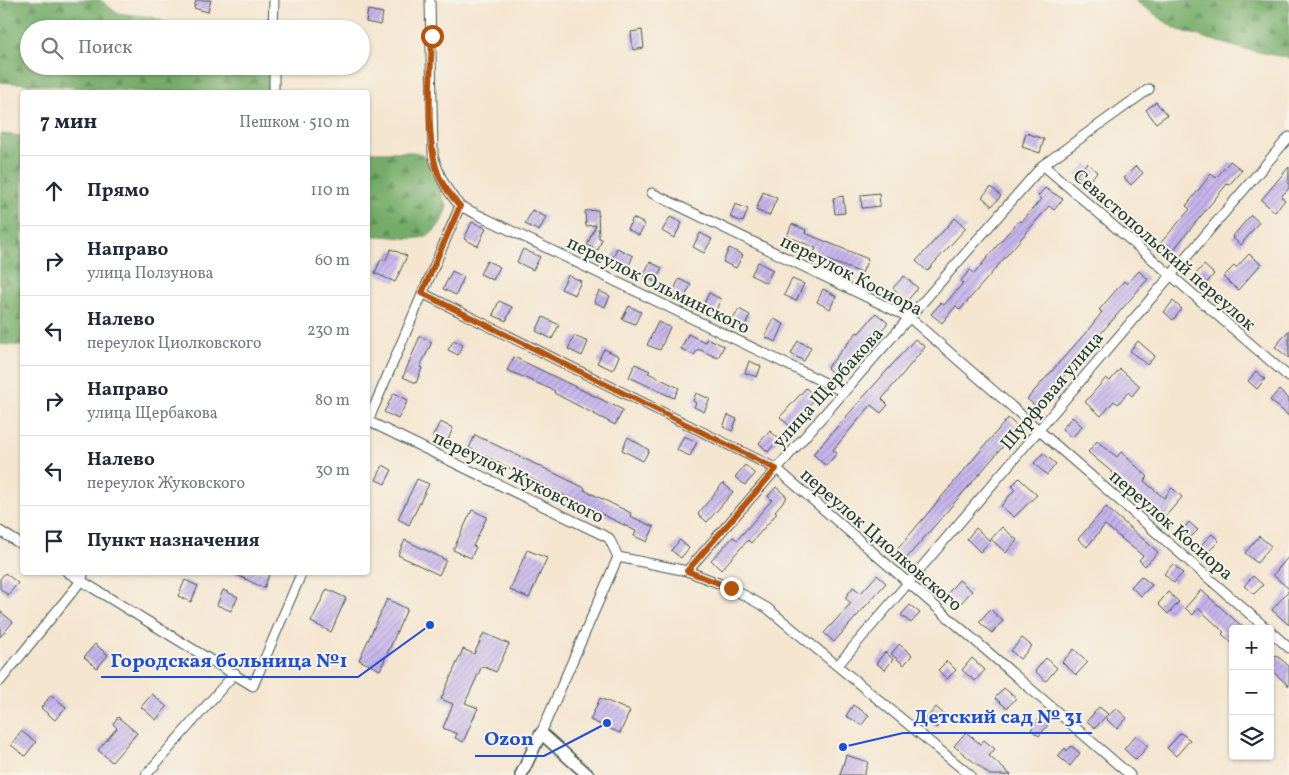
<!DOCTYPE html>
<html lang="ru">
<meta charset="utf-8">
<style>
body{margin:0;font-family:Vollkorn,serif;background:#f2f2f3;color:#1f2937}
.controls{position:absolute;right:15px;bottom:15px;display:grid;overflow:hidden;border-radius:5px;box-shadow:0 1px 4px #0004}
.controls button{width:45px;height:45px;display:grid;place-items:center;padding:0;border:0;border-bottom:1px solid #e0e1e3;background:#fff;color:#1f2937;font:25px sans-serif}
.stop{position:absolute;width:15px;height:15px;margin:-11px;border:4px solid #b45309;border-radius:50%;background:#fff}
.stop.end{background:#b45309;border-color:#fff;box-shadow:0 1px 5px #0008}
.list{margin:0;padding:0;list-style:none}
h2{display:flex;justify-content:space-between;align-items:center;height:65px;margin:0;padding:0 20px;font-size:21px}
h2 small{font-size:16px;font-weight:400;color:#747a83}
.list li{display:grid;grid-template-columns:32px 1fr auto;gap:15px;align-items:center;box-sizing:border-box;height:70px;padding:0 20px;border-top:1px solid #e0e1e3}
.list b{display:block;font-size:19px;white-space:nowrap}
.list p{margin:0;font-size:16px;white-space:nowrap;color:#747a83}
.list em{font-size:16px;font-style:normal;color:#747a83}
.icon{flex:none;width:28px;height:28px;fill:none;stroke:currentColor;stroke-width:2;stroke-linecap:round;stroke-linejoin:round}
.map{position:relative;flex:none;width:1289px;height:775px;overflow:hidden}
.search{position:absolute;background:#fff;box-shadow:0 1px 4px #0004;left:20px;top:20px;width:350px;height:55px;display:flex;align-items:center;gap:12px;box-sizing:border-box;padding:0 18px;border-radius:28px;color:#747a83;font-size:19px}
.panel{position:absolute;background:#fff;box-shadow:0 1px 4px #0004;left:20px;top:90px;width:350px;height:485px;border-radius:5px}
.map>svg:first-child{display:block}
</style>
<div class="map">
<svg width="1289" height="775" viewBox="0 0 1289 775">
<defs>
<pattern id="forest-firs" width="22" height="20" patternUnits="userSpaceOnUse" patternTransform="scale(1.25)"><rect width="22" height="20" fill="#74ac69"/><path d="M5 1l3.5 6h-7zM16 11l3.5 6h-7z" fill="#5f8d57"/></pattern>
<pattern id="building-hatch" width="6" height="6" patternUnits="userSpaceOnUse" patternTransform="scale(1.25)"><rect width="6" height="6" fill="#c8b4ed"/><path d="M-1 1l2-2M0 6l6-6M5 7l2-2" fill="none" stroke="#a294c1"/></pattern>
</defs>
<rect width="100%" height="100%" fill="#f7f3e8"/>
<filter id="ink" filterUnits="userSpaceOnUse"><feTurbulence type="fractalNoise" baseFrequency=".02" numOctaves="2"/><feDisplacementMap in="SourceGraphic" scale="10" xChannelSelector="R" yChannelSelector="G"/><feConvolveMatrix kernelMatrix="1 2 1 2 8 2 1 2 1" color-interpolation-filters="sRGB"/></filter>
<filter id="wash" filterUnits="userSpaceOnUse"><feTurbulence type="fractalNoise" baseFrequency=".0096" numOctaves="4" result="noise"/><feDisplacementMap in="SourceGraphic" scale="20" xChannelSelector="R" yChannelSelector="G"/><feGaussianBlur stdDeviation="1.12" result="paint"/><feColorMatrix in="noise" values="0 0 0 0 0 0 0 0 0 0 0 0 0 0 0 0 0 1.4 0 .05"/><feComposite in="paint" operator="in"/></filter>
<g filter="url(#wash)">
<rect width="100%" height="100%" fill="#f4e5cf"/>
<g fill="url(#forest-firs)" stroke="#4a744e">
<path d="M0 0H100L117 13 152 17 183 29H29V66H270L267 92H146L0 82Z"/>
<path d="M1134 0H1289V58L1239 48 1176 29Z"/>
<path d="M0 134 22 136V346L0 344Z"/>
<path d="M368 152H414L421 154 426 160 447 206C433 254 407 234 368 236Z"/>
</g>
<g id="blocks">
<g fill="url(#building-hatch)">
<path d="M196 0H211L208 12 194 8Z"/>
<path d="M368 10 383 13 380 25 366 22Z"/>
<path d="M642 30 644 48 633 50 631 32Z"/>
<path d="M1156 102 1167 115 1156 123 1146 110Z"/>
<path d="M1026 133 1044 139 1040 153 1022 147Z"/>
<path d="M1230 161 1242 170 1229 185 1227 184 1170 254 1159 245 1190 209 1186 206 1211 174 1216 178Z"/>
<path d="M1087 163 1097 172 1086 184 1076 175Z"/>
<path d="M1136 166 1143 173 1131 185 1124 178Z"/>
<path d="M1289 167V188L1281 197 1285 200 1275 212 1261 200Z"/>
<path d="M991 187 1001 196 992 206 982 197Z"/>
<path d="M1045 188 1063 199 1054 210 1049 206 960 310 956 306 942 323 931 314 941 303 944 305 963 283 961 281 970 270 974 274 1005 236 1019 221 1021 222 1041 199 1038 196Z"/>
<path d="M763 192 777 198 769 216 756 210Z"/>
<path d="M879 193 880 206 862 208 861 195Z"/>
<path d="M843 196 845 213 835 214 833 198Z"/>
<path d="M735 204 748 209 743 222 730 217Z"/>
<path d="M532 210 546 217 539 231 525 224Z"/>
<path d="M598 210 599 238 602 239 598 250 587 245 596 225 586 226 585 211Z"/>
<path d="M1251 215 1259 222 1241 245 1232 237Z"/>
<path d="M670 217 682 223 674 238 662 231Z"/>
<path d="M633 218 645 224 639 235 627 229Z"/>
<path d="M955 218 966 228 927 271 916 261Z"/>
<path d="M472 222 486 228 478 246 464 239Z"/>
<path d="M792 224 806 230 805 233 868 259 862 273 813 255 816 248 787 236Z"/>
<path d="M700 233 712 239 704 253 693 247Z"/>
<path d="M617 248 633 256 627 270 611 262Z"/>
<path d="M729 248 743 255 736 268 723 262Z"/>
<path d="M391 249 407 256 395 282 375 273 381 259 385 261Z"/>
<path d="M523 249 540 257 533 270 517 262Z"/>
<path d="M1249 254 1261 264 1238 290 1223 277 1234 266 1236 268Z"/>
<path d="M487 261 500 267 493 280 480 274Z"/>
<path d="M650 262 662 268 655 282 643 276Z"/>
<path d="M758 262 773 270 766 283 751 275Z"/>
<path d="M1204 265 1214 274 1205 285 1194 276Z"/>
<path d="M452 271 464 277 456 295 443 289Z"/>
<path d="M1139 271 1148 279 1037 407 1027 399 1088 330 1102 312 1099 310 1124 281 1127 284Z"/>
<path d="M568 275 581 281 575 295 561 289Z"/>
<path d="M904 276 918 288 907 301 893 288Z"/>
<path d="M679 279 691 285 684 298 673 292Z"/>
<path d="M792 279 804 284 796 301 784 295Z"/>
<path d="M823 289 836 296 830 309 817 302Z"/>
<path d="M599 291 610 296 605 307 594 302Z"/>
<path d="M709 293 721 299 715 312 703 306Z"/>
<path d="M499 301 512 307 506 321 493 315Z"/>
<path d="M1173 301 1182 309 1173 320 1164 312Z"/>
<path d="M629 306 641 312 635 324 622 319Z"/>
<path d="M739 309 750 315 744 327 732 321Z"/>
<path d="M876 313 888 323 878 334 875 332 836 377 827 368 857 332 859 333Z"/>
<path d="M543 317 559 325 552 339 536 331Z"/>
<path d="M774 319 784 324 776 342 765 337Z"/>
<path d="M658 322 670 327 660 350 647 345Z"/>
<path d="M1289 330V358L1275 347Z"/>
<path d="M688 334 705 342 707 338 724 346 718 358 698 349 694 355 681 349Z"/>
<path d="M420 336 432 342 420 367 422 368 416 383 403 377Z"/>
<path d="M574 336 588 342 582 356 568 349Z"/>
<path d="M915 339 925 347 882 399 888 405 881 413 871 405 833 450 837 453 826 466 813 454Z"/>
<path d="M454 340 463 345 458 355 448 350Z"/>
<path d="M798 341 811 347 804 361 791 354Z"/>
<path d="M1138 341 1155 356 1147 365 1130 351Z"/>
<path d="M604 349 619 356 613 370 597 363Z"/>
<path d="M514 357 623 410 615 425 554 393 555 391 507 370Z"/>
<path d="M749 361 761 366 757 377 745 373Z"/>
<path d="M635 364 650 371 648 373 679 388 674 398 629 377Z"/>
<path d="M1120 369 1140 386 1132 396 1128 392 1118 404 1114 401 1101 416 1085 402 1106 378 1110 381Z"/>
<path d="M1256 371 1265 379 1257 389 1248 381Z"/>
<path d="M806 388 816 398 790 426 780 417Z"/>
<path d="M1279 390 1289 399V416L1270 400Z"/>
<path d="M394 393 408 400 398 419 384 412Z"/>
<path d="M696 393 710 399 704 412 694 407 696 403 693 401Z"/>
<path d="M728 415 737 419 732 431 723 427Z"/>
<path d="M1072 417 1082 426 1072 438 1062 429Z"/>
<path d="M1008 418 1019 428 905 560 896 551Z"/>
<path d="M440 422 453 428 447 442 433 436Z"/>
<path d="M770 431 779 439 768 452 759 443Z"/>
<path d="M475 435 585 488 584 490 631 513 630 516 654 527 647 542 634 536 636 531 469 448Z"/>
<path d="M684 436 697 442 690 456 677 450Z"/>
<path d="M628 437 649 450 643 461 622 450Z"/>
<path d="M1097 441 1117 457 1121 452 1148 477 1144 481 1164 498 1172 488 1182 497 1165 517 1088 452Z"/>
<path d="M1043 453 1056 464 1047 475 1034 463Z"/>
<path d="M383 465 392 470 385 484 376 480Z"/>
<path d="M745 465 755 474 745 485 735 477Z"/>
<path d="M1019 478 1037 495 1014 517 1001 506 1015 489 1012 486Z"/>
<path d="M417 479 429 484 409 525 398 519Z"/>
<path d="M723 483 733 492 707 522 698 514Z"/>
<path d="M776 487 787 497 775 511 777 513 751 543 748 540 721 570 711 560 733 537 737 540 772 500 768 496Z"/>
<path d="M1106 507 1158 552 1145 566 1139 560 1143 556 1105 525 1087 547 1078 539Z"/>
<path d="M472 510 487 517 473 546 476 547 471 558 453 550Z"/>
<path d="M1189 522 1198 530 1189 539 1181 532Z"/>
<path d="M1002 527 1017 540 1006 553 991 539Z"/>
<path d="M976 528 990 541 980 552 967 539Z"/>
<path d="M1212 534 1219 541 1209 551 1202 544Z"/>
<path d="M1259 536 1271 546 1257 563 1245 553Z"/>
<path d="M405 540 446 560 439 575 398 555Z"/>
<path d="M680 540 689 548 681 558 671 550Z"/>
<path d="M527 550 547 558 529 598 510 590Z"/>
<path d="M1289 556V589L1273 575Z"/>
<path d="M1173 564 1183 573 1174 583 1164 574Z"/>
<path d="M231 572H270L264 588Z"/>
<path d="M5 573 18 583 8 595 0 589V579Z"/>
<path d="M877 575 886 583 834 642 824 633 851 603 845 598 853 587 861 593Z"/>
<path d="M1141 576 1152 585 1141 596 1131 587Z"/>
<path d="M1253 576 1263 585 1254 594 1244 586Z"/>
<path d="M185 580 198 586 191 602 178 596Z"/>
<path d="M959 580 972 591 959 605 947 594Z"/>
<path d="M327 589 346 598 331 632 311 622Z"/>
<path d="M223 590 238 597 231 611 217 605Z"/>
<path d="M1201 590 1245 629H1233V644L1222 634 1224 632 1198 608 1193 615 1185 608Z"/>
<path d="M1289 590V625L1272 610Z"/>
<path d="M1168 592 1179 602 1168 614 1158 604Z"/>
<path d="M387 599 407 609 380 670 359 660Z"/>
<path d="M910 605 920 613 911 623 901 615Z"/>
<path d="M990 609 1003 621 992 633 979 622Z"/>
<path d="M0 611 13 622 0 637Z"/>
<path d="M484 633 509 644 496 672 482 666 465 703 478 708 463 742 455 738 457 734 443 728 453 704 441 699 463 649 474 654Z"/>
<path d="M1022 638 1032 646 1020 659 1011 651Z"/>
<path d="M95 644 108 655 97 668 84 657Z"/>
<path d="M899 644 912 655 904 665 891 654Z"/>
<path d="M1074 649 1088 662 1076 675 1062 662Z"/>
<path d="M885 652 893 659 885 670 876 663Z"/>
<path d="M1276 655 1289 666V686L1270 669V662Z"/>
<path d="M972 658 985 670 975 681 962 670Z"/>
<path d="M1046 658 1057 668 1046 681 1035 671Z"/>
<path d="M947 661 956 670 947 679 938 670Z"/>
<path d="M1004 688 1016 698 1007 708 995 698Z"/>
<path d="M152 694 167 707 156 720 141 707Z"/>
<path d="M51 695 66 707 55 720 41 708Z"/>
<path d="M600 698 630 711 620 733 590 720Z"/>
<path d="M853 705 869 715 862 725 846 716Z"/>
<path d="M936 707 946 716 936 728 926 719Z"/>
<path d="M1099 707 1108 714 1095 728 1087 721Z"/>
<path d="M1116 708 1127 718 1117 729 1106 719Z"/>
<path d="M118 717 137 733 112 762 98 750 117 728 113 724Z"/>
<path d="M1040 718 1048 725 1039 736 1031 730Z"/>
<path d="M21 731 36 742 25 756 11 745Z"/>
<path d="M966 732 980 744 984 740 995 749 989 756 1011 775H990L954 746Z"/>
<path d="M1181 733 1190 740 1176 756 1167 748Z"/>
<path d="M1136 735 1148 746 1136 760 1124 749Z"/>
<path d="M1071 746 1080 753 1070 766 1058 756 1065 748 1067 751Z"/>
<path d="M846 755 868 762 864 775H840Z"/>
</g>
</g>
</g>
<g filter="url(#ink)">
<use href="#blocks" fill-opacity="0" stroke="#3f564b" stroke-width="1"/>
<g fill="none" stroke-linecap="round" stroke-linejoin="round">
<g stroke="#3f564b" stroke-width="11">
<g id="minor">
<path d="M430 0 433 155C439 176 446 190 460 206L844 392"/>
<path d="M273 29 274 0"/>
<path d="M274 66V92"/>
<path d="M1043 165 1289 377"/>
<path d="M652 193 910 318 1267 629"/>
<path d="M422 293 777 469 1130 775"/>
<path d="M368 421 609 538 618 557 687 571 731 588 767 608 970 775"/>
<path d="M368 421 460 206"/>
<path d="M0 531 22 545"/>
<path d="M687 571 1043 165 1149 89"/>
<path d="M67 572 253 686 302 572"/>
<path d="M1270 631 1289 648"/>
<path d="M838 665 1289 137"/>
<path d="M0 681 81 581 84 572"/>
<path d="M541 733 618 557"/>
<path d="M146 775 235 673"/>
</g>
</g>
<g stroke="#3f564b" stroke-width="14">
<path id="tertiary" d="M521 775 541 733 588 775"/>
</g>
<use href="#minor" stroke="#fff" stroke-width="9"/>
<use href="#tertiary" stroke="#fff" stroke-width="11"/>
</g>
</g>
<g fill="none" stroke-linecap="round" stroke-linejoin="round" filter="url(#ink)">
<path stroke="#b45309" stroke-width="6" d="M432 36C431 74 424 143 440 178 445 189 452 197 460 206L422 293 776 469 687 571 731 588"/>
</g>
<g text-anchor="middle" stroke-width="4" stroke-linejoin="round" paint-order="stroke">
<g font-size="19" fill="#1f3d34" stroke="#f7f3e8">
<text transform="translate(1165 249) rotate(41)" y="7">Севастопольский переулок</text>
<text transform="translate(852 274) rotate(27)" y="7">переулок Косиора</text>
<text transform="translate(659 284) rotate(26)" y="7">переулок Ольминского</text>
<text transform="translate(827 387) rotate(-48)" y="7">улица Щербакова</text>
<text transform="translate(1051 390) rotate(-50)" y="7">Шурфовая улица</text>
<text transform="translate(519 476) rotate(26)" y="7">переулок Жуковского</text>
<text transform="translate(1172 524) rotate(41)" y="7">переулок Косиора</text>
<text transform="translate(882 539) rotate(41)" y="7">переулок Циолковского</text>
</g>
</g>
<path fill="none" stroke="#1d4ed8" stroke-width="2" d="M430 625L358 677H101M843 747L903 733H1092M607 723L544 756H475"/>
<g fill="#1d4ed8" stroke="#f7f3e8" stroke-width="2">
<circle cx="430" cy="625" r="5"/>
<circle cx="843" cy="747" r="5"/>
<circle cx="607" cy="723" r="5"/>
</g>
<g font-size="20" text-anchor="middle" font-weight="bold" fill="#1d4ed8" stroke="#f7f3e8" stroke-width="4" stroke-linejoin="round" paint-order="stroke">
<text x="229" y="667">Городская больница №1</text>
<text x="998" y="723">Детский сад № 31</text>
<text x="509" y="745">Ozon</text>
</g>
</svg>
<div class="controls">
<button>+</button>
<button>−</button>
<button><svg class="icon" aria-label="layers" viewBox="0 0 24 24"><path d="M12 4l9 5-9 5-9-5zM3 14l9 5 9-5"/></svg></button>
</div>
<div class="stop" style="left:432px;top:36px"></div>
<div class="stop end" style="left:731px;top:588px"></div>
<div class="search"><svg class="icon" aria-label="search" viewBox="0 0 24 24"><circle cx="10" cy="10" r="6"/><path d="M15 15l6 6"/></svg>Поиск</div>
<section class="panel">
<h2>7 мин<small>Пешком · 510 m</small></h2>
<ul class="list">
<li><svg class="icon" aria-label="ahead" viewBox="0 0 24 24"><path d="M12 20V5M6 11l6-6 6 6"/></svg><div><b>Прямо</b></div><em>110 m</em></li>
<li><svg class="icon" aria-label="right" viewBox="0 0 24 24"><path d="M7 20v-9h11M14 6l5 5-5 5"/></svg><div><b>Направо</b><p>улица Ползунова</p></div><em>60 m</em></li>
<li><svg class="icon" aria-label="left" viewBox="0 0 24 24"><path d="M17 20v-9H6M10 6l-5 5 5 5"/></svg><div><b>Налево</b><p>переулок Циолковского</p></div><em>230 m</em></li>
<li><svg class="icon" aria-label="right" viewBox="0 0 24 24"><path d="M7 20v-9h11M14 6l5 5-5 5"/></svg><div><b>Направо</b><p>улица Щербакова</p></div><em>80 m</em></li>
<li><svg class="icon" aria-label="left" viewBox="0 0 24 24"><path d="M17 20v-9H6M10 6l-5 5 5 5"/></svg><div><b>Налево</b><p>переулок Жуковского</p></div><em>30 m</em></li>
<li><svg class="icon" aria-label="arrive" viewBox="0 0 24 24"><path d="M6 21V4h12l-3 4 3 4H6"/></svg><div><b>Пункт назначения</b></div></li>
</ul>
</section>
</div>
